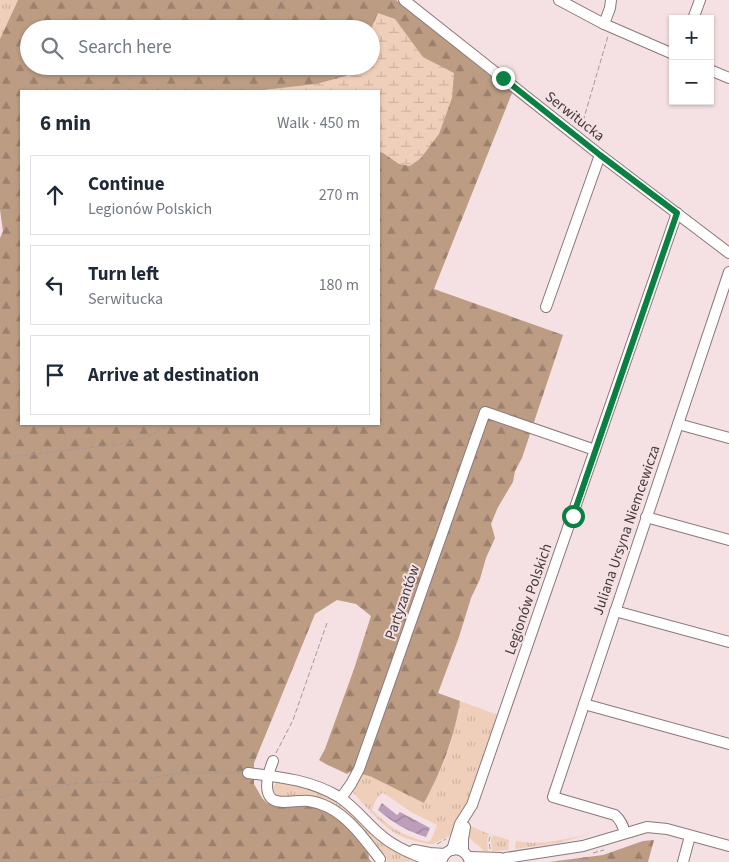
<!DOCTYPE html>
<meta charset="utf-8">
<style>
body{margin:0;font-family:"Source Sans 3",sans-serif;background:#f6f6f7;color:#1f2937}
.controls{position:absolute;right:15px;top:15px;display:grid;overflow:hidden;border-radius:0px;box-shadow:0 1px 4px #0004}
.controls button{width:45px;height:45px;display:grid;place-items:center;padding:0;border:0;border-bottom:1px solid #e0e1e3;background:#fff;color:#1f2937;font:25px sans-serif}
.stop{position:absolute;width:15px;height:15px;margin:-11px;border:4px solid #0b8043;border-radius:50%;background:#fff}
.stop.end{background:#0b8043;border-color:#fff;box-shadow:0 1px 5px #0008}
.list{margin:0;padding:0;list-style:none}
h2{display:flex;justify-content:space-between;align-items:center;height:65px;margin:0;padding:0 20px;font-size:21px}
h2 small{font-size:16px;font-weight:400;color:#747a83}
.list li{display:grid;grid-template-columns:32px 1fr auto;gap:15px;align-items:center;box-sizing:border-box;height:80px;margin:0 10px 10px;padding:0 10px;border:1px solid #e0e1e3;border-radius:0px}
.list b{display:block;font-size:19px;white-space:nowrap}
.list p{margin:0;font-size:16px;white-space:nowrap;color:#747a83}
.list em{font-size:16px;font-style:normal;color:#747a83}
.icon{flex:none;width:28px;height:28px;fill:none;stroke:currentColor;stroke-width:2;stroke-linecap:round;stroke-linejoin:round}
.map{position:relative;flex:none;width:729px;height:862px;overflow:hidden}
.search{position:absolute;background:#fff;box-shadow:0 1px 4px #0004;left:20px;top:20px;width:360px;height:55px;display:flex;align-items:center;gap:12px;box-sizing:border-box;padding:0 18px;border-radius:28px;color:#747a83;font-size:19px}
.panel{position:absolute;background:#fff;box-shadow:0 1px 4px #0004;left:20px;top:90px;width:360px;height:335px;border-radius:0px}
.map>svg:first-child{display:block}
</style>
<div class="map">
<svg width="729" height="862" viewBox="0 0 729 862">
<defs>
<pattern id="grass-tufts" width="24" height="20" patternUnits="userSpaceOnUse" patternTransform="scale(1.25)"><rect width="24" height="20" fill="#efcfb9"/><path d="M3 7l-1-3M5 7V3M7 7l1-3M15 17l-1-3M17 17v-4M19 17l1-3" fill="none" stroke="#ceb2a0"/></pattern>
<pattern id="forest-firs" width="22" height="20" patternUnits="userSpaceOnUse" patternTransform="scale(1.25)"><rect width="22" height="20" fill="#bd9c84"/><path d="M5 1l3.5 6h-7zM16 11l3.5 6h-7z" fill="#9b806d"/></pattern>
<pattern id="wetland-marsh" width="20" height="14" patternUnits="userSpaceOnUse" patternTransform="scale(1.25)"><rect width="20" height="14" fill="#efcfb9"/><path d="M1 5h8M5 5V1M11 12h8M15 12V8" fill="none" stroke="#ceb2a0"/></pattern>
<pattern id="water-waves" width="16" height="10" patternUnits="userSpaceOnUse" patternTransform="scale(1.25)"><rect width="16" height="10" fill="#bc9eba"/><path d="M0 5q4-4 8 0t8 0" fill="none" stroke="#9a8298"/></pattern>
</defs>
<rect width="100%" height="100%" fill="#f5e1e3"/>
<g fill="url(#grass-tufts)" fill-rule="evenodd">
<path d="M0 0H18L0 39Z"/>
<path d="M460 701 501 716 471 801 451 835 433 844H430C420 842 408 840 399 835 383 827 364 805 352 791L362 774 372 777 439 774 451 743ZM383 793 385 794 411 812 437 825 431 840 428 842C401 835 392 829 372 810 374 804 377 795 383 793Z"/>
<path d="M277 783C297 786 317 789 335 801 350 810 361 825 375 837 387 849 402 856 418 862H387L386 855 379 850 348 817 278 796 273 789V786Z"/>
<path d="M470 826 489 834 487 839 488 851H484C480 845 473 843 469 837Z"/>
<path d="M590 834 558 843 515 849 516 841C540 846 565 839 590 834Z"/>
<path d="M493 835 509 840 508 850 492 851 491 840Z"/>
</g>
<g fill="url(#forest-firs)" fill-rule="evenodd">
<path d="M18 0H396L512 93 434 289 563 335 522 458 515 471 513 482 498 507 491 524 495 538 486 558 480 579 471 598 459 637 438 693 460 701C454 739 442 769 424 803L372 777 362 774 365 768 367 755 384 683 353 770 347 774C337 769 328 766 319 760L325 749 354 669 371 616 356 604 337 600 315 614 254 763V784L262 798 267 803 276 806 286 807 309 806 322 809 335 817 349 828 368 848 369 859 372 862H0V238L3 231 0 210V39ZM29 29H371V66H29ZM21 91H379V424H21Z"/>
<path d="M654 840 648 862H549L603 855 643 841Z"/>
</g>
<path fill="url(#wetland-marsh)" d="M378 13 395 19 423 57 454 73 452 98 439 134 421 158 410 166 399 164 383 153 379 152V91H173H253L316 84 346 76 351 66H371V29Z"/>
<path fill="url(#water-waves)" d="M382 803 397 815 400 812 430 828 426 837C405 830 395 824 378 810Z"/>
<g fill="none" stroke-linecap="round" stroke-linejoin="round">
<g stroke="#8b797b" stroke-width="12">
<g id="minor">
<path d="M404 0 600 155 729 253"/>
<path d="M559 0 604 24 673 54"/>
<path d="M693 19 700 0"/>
<path d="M604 24 610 8 611 0"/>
<path d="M710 70 729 78"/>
<path d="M546 307 600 155"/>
<path d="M678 424 729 438"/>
<path d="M646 517 729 540"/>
<path d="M615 611 729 642"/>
<path d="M584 704 729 744"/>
<path d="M273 761C269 771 263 789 271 798 278 806 299 799 309 801 315 802 322 804 328 807 350 818 365 840 380 859"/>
<path d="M248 773C280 777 311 780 339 797 356 808 367 824 382 836 396 848 415 855 433 862"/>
<path d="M341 798 351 784 359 769 485 412 595 450"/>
<path d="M625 833C623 826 621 820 615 815L553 797 729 272"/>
<path d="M414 850 430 853 445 854"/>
<path d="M452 850 460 824 472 805 677 213"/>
<path d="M463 851V839L465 827"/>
<path d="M469 857 500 858"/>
<path d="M441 862C446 845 465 845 470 862"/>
<path d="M492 862 506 858 583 846 647 827 667 829 729 846"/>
<path d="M683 862 690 836"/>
</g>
</g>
<g stroke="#a69799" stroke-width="1" stroke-dasharray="5 2.5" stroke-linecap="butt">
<path d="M247 29C269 24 275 20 285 0"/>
<path d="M115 91C124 81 137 71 150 66"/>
<path d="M581 128 608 36"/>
<path d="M0 458 130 443 150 435 173 424"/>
<path d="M276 753 293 720 327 623"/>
<path d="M0 798 26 790 89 782 140 781 156 777 181 773H239"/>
<path d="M437 844 446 839"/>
<path d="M490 849 489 840 491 834"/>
<path d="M593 853 604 850"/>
<path d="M582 862 584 856"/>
</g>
<use href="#minor" stroke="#fff" stroke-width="10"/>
</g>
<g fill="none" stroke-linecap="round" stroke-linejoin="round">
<path stroke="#0b8043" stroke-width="6" d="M503 78 600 155 677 213 573 516"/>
</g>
<g text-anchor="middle" stroke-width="4" stroke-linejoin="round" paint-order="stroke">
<g font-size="15" fill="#423a3b" stroke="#f5e1e3">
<text transform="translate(575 116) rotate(38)" y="5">Serwitucka</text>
<text transform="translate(626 530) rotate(-71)" y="5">Juliana Ursyna Niemcewicza</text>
<text transform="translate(528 599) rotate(-71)" y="5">Legionów Polskich</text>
<text transform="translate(402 602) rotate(-71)" y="5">Partyzantów</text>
</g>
</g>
</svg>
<div class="controls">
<button>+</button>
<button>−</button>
</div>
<div class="stop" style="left:573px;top:516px"></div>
<div class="stop end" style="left:503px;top:78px"></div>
<div class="search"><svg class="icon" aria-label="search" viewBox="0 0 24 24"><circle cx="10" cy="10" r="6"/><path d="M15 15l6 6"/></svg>Search here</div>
<section class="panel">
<h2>6 min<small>Walk · 450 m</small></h2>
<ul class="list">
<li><svg class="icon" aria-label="ahead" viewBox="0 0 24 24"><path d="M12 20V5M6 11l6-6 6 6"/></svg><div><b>Continue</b><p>Legionów Polskich</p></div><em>270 m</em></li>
<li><svg class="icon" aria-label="left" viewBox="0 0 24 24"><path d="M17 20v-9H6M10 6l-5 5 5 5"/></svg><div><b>Turn left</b><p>Serwitucka</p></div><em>180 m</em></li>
<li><svg class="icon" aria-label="arrive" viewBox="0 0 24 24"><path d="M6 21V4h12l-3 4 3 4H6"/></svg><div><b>Arrive at destination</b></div></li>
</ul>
</section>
</div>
